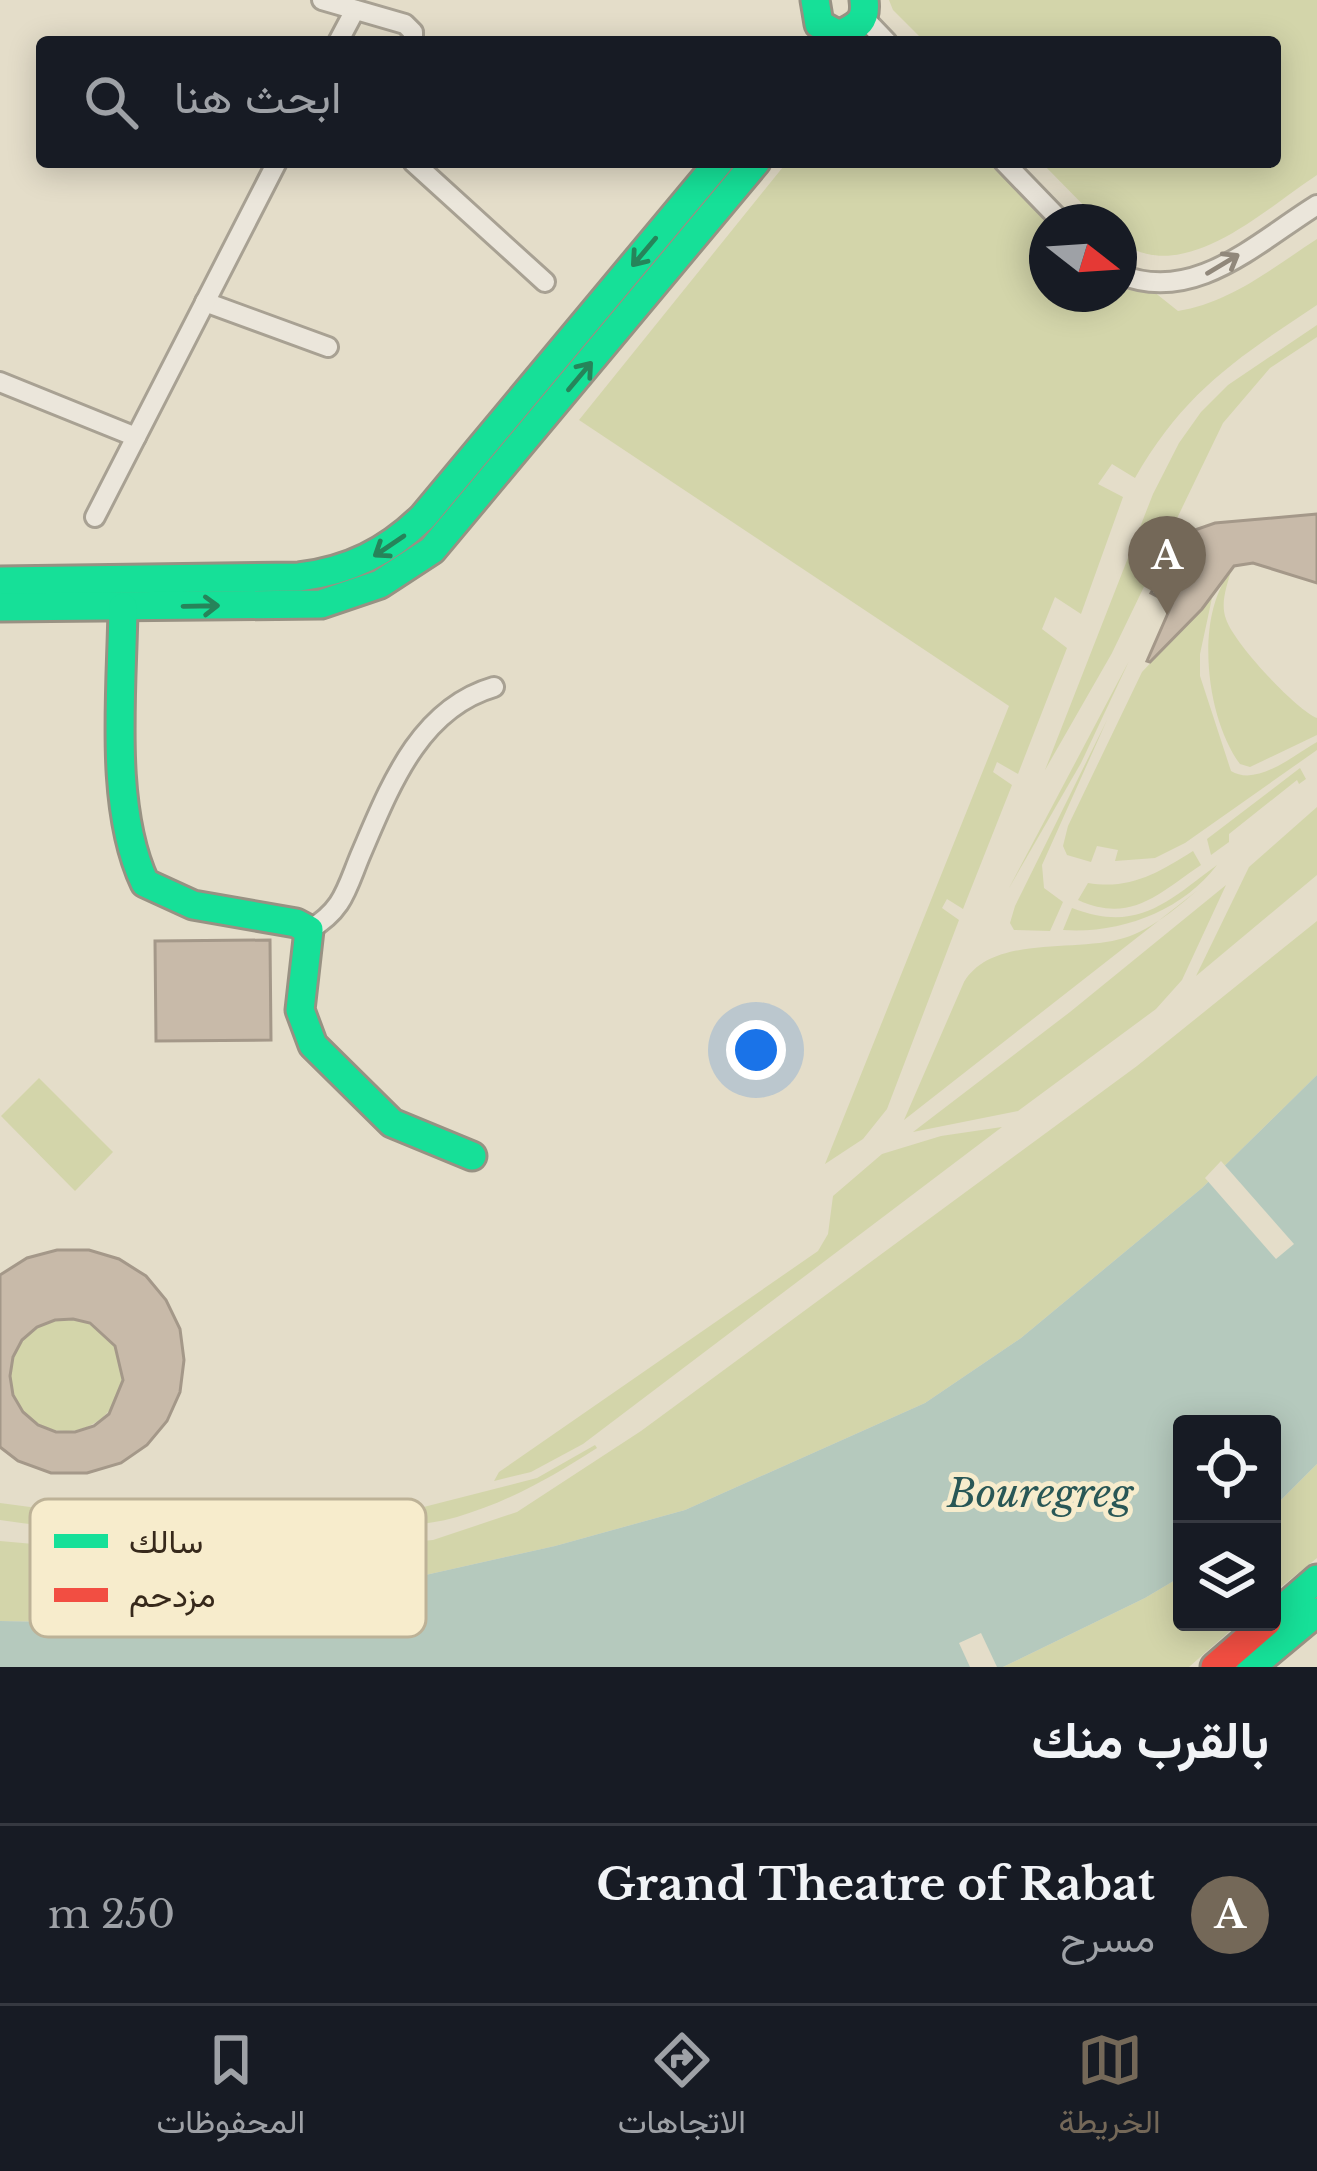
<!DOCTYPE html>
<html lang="ar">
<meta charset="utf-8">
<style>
body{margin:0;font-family:"Libre Baskerville",Vazirmatn,serif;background:#20242c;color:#f1f3f6;direction:rtl}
.controls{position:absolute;right:36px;bottom:36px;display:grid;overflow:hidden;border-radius:12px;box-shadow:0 6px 30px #0003}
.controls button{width:108px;height:108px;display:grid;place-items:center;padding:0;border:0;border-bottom:3px solid #363941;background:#171b24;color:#f1f3f6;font:60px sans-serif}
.compass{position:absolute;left:1029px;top:204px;width:108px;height:108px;border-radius:50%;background:#171b24;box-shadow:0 6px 30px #0003;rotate:107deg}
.you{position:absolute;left:756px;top:1050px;width:42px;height:42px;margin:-30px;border:9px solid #fff;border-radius:50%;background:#1a73e8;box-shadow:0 0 0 18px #1a73e833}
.badge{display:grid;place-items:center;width:78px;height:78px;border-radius:50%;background:#746858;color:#fff;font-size:39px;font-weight:700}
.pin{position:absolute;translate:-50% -99px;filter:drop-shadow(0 3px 6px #0008)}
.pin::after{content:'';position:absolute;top:63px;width:42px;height:36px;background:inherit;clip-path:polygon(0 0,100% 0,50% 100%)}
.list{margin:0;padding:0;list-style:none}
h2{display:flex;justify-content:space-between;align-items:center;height:156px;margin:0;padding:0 48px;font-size:51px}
h2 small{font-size:39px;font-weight:400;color:#9ea1a6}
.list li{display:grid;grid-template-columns:78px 1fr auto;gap:36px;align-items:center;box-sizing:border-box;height:180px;padding:0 48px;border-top:3px solid #363941}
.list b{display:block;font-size:45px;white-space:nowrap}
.list p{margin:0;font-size:39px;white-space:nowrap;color:#9ea1a6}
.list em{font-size:39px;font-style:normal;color:#9ea1a6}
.icon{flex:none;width:66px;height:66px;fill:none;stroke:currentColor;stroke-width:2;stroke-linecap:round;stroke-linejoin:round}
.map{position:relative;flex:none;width:1317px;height:1667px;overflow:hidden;direction:ltr}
.search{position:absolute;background:#171b24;box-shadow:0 6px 30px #0003;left:36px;right:36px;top:36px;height:132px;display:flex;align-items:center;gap:30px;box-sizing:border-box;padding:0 42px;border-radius:12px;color:#9ea1a6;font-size:45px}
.sheet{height:336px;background:#171b24}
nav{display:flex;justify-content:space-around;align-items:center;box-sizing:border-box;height:168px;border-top:3px solid #363941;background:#171b24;font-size:33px;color:#9ea1a6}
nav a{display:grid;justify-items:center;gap:6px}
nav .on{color:#746858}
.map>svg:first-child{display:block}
</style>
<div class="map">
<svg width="1317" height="1667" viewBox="0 0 1317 1667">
<rect width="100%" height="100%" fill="#e4ddc9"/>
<g fill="#d3d5aa">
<path d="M889 0H1317V175C1262 211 1183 288 1119 241V222H1100L1041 162H1275V42H925L893 10Z"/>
<path d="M787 162H991L1066 222H1047V294H1119V264L1178 311C1230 303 1274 267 1317 239V305C1237 358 1184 392 1135 478L1112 464 1098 484 1123 497 1081 614 1055 597 1042 629 1067 648 1018 774 997 762 993 772 1012 785 963 909 947 899 942 908 959 920 887 1109 863 1139 825 1164 1009 706 579 420Z"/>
<path d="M1317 325V337L1270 368 1223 423 1112 653 1045 770 1153 494 1179 443 1201 412 1228 385Z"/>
<path d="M1231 571C1227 586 1220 603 1226 619 1233 642 1295 709 1317 718V735L1250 767 1240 764C1206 718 1194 617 1231 571Z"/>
<path d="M1212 598 1200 654V676L1231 771C1257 787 1294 755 1317 742V750L1185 843 1155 858 1115 861 1118 850 1097 846 1091 862 1067 855 1063 846 1068 826 1142 672Z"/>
<path d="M1129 661 1081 763 1009 888Z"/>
<path d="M1107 720 1042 865 1044 888 1063 902 1050 931 1014 930 1010 923 1015 906Z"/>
<path d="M1300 768 1306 779 1299 784 1297 780 1229 834V842L1211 855 1207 839Z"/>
<path d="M1317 807V875L1196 976 1249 867Z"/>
<path d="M1193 851 1201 865C1158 894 1131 924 1078 900L1088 883C1130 890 1158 873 1193 851Z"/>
<path d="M1217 865C1182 911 1121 934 1063 930L1072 908C1137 933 1166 903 1217 865Z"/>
<path d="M1226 885 1182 980 1156 1009 1018 1111 913 1132 1070 1012Z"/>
<path d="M1203 886 904 1120 964 982C993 934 1076 953 1124 938 1154 929 1179 905 1203 886Z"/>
<path d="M1317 921V1075L1202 1188 1021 1338 925 1403 685 1510 555 1546 381 1585 51 1622 0 1621V1541L145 1554 300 1552 433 1540 517 1512 641 1431 1137 1066Z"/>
<path d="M39 1078 113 1152 75 1191 1 1116Z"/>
<path d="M1002 1127 583 1444 531 1472 494 1481 499 1472 818 1251 828 1234 833 1196 882 1154 941 1136Z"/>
<circle cx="66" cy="1375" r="56"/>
<path d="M595 1445 597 1448C552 1477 508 1502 457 1517 425 1526 391 1527 357 1530 239 1541 118 1537 0 1520V1503L83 1514 225 1521 408 1511 537 1478Z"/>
<path d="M1317 1464V1558L1272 1594V1509Z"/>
<path d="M1182 1576V1622H1240L1189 1667H1003L1145 1598Z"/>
</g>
<path fill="#b5c9bd" d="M1317 1075V1464L1272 1509V1424H1182V1576L1145 1598 1003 1667H0V1621L51 1622 381 1585 555 1546 685 1510 925 1403 1021 1338 1202 1188Z"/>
<g fill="#e4ddc9">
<path d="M1221 1161 1294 1244 1276 1259 1205 1178Z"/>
<path d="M981 1633 997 1667H970L959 1643Z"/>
</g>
<g fill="#c8baa9" stroke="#a49889" stroke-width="3" fill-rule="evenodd">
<path d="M1317 514V583L1253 563 1234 566 1202 609 1150 662 1147 661 1172 604 1151 593 1172 553 1189 532 1215 523Z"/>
<path d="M270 940 271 1040 156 1041 155 941Z"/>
<path d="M57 1250H89L119 1259 146 1276 166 1300 180 1329 184 1360 180 1392 167 1421 147 1445 121 1463 87 1473H51L18 1461 0 1447V1275L27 1258ZM73 1319 90 1323 115 1346 123 1380 109 1414 94 1426 75 1432H56L38 1425 23 1412 13 1395 10 1376 13 1357 22 1340 37 1327 55 1320Z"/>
</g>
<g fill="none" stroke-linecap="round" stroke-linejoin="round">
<g stroke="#a8a193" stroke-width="24">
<g id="street">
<path d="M322 0 405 24 413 32V42"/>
<path d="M864 18 887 42"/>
<path d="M338 42 355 10"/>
<path d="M413 162 545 282"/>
<path d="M1004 162 1062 222"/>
<path d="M1119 274C1194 305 1256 243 1317 205"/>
<path d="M205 302 328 347"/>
<path d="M0 382 136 437"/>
<path d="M95 517 277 162"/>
<path d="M309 930C343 910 346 890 360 856 389 789 418 709 494 687"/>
</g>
</g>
<g stroke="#989183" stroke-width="33">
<g id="fast">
<path d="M815 0 819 24 839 35C857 26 867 22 864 0"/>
<path d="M0 581 299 577C349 571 387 552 423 517L719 162"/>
<path d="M0 607 321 604 380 584 432 550 756 162"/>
<path d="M123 607C122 690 109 807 145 883L193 905 296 923 309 930 300 1010 313 1045 392 1123 472 1156"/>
<path d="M1272 1618 1317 1579"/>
<path d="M1251 1667 1317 1612"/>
</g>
</g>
<g stroke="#989183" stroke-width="33">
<path id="jam" d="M1215 1667 1267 1622"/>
</g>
<use href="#street" stroke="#ebe6db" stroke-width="18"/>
<use href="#fast" stroke="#16e098" stroke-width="27"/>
<use href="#jam" stroke="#f24e42" stroke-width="27"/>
</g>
<defs><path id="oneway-shaft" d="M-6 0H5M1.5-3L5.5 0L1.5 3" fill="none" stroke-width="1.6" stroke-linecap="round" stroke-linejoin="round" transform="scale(3)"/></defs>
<g stroke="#26845a">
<use href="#oneway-shaft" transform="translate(644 252) rotate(130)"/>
<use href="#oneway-shaft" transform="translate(580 376) rotate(-50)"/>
<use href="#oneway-shaft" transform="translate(389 546) rotate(146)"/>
<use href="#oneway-shaft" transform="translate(201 606) rotate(-1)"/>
</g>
<use stroke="#91887b" href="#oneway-shaft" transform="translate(1223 264) rotate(-31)"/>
<g text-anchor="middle" stroke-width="10" stroke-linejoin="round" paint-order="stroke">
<g font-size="39" font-style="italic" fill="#295756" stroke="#f7eccc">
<text x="1040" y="1507">Bouregreg</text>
</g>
</g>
<rect x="30" y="1499" width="396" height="138" rx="18" fill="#f7eccc" stroke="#bdb297" stroke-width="3"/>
<rect x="54" y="1534" width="54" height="14" fill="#16e098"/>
<rect x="54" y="1588" width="54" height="14" fill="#f24e42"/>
<g font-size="33" fill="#37291b">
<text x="129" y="1553">سالك</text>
<text x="129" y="1607">مزدحم</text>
</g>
</svg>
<div class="controls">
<button><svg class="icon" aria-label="locate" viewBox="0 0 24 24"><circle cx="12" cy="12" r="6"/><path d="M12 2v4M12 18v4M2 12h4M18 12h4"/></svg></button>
<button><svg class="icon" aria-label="layers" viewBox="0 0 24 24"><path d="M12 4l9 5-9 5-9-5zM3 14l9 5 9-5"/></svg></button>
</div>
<svg class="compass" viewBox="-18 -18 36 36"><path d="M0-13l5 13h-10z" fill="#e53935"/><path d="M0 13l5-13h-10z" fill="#9ea1a6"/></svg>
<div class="you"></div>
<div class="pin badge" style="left:1167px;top:615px">A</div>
<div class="search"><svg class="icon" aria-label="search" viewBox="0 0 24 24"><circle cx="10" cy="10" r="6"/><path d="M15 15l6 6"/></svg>ابحث هنا</div>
</div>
<section class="sheet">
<h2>بالقرب منك<small></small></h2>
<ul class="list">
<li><span class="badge">A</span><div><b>Grand Theatre of Rabat</b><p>مسرح</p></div><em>250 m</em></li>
</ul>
</section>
<nav>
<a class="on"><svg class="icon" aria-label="map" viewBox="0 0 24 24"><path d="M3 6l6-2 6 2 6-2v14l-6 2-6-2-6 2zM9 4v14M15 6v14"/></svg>الخريطة</a>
<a><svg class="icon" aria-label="directions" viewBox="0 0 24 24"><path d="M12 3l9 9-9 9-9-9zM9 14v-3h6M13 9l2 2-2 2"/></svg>الاتجاهات</a>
<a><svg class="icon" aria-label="saved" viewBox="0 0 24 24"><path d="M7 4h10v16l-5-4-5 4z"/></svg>المحفوظات</a>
</nav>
